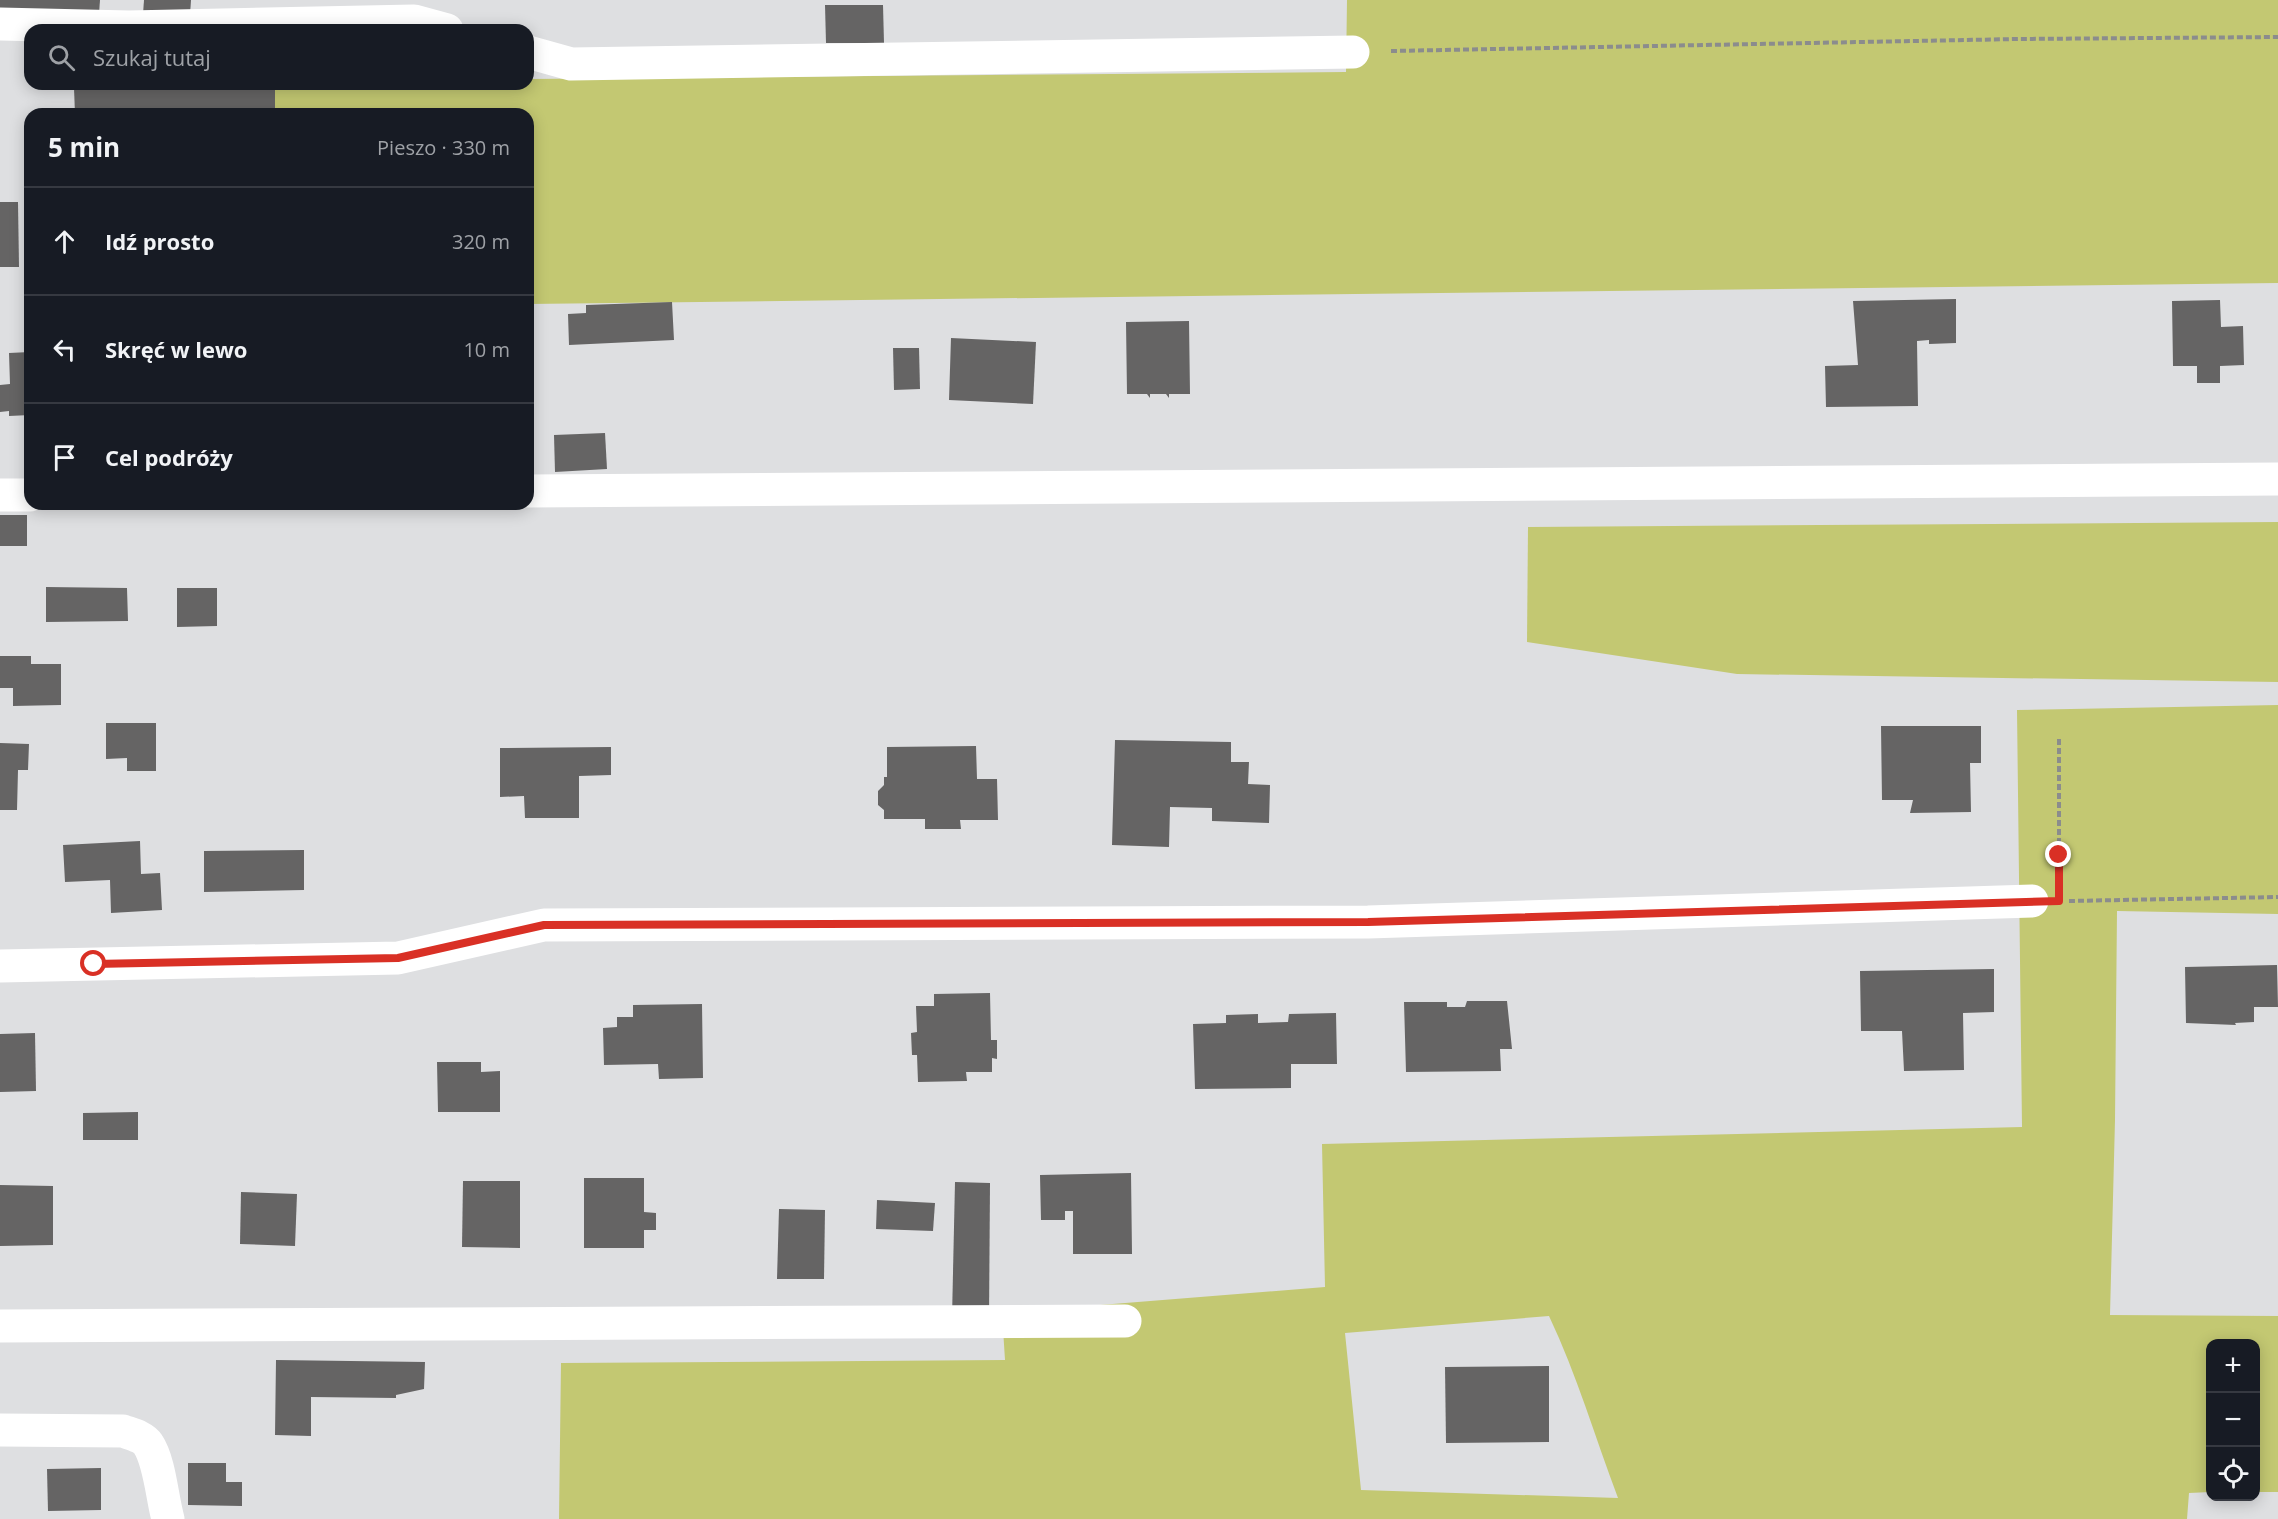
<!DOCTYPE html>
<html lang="pl">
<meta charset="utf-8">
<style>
body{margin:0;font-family:"Open Sans",sans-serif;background:#20242c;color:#f1f3f6}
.controls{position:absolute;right:18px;bottom:18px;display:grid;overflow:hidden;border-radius:12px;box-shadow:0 3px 15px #0003}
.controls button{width:54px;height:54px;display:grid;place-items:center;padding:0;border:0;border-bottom:2px solid #363941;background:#171b24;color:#f1f3f6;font:30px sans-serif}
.stop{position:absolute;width:18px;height:18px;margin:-14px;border:4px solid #d93025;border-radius:50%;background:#fff}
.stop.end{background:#d93025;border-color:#fff;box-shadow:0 2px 6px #0008}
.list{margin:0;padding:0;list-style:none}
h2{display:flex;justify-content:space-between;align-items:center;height:78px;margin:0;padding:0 24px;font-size:26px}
h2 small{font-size:20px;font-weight:400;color:#9ea1a6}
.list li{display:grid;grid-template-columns:39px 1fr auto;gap:18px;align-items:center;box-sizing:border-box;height:108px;padding:0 24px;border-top:2px solid #363941}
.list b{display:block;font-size:22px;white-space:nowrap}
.list em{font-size:20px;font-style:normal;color:#9ea1a6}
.icon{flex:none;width:33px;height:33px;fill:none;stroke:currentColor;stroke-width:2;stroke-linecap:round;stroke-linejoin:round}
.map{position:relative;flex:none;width:2278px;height:1519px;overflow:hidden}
.search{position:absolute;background:#171b24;box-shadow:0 3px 15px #0003;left:24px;top:24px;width:510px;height:66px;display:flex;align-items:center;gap:15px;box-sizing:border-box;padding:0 21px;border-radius:18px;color:#9ea1a6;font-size:22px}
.panel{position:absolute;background:#171b24;box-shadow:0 3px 15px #0003;left:24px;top:108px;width:510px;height:402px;border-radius:18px}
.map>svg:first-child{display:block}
</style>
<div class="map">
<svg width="2278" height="1519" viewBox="0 0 2278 1519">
<rect width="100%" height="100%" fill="#dedfe1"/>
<g fill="#c3c872" fill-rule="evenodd">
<path d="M1347 0H2278V283L528 304V114H269L268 84H528V79L1346 72Z"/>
<path d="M2278 522V682L1737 674 1527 642 1528 527Z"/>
<path d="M2278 705V914L2117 911 2115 1120 2110 1315 2278 1316V1492H2256V1344H2210V1492L2189 1493 2187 1519H559L561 1363 1005 1360 1002 1313 1325 1287 1322 1144 2022 1127 2017 710ZM1549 1316C1577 1375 1595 1437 1618 1498L1361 1490 1345 1333Z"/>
</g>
<g fill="#656464">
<path d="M0 0H100L99 14 0 11Z"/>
<path d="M144 0H191L190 15 143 14Z"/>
<path d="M825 5H883L884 43H826Z"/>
<path d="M275 86V114H75L74 88Z"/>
<path d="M0 202H18L19 267H0Z"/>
<path d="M1956 299V343L1929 344V340L1917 341 1918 406 1826 407 1825 366 1858 365 1853 301Z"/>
<path d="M2220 300 2221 327 2243 326 2244 365 2220 366V383H2197V366H2173L2172 301Z"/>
<path d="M672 302 674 340 569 345 568 314 586 313V305Z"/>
<path d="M1189 321 1190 394H1169V398L1166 394H1150V398L1147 394H1127L1126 322Z"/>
<path d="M951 338 1036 342 1033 404 949 400Z"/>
<path d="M893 348H919L920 389 894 390Z"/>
<path d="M30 352V415L9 416V411L0 412V385L10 384 9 353Z"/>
<path d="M605 433 607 469 555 472 554 435Z"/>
<rect x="0" y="515" width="27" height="31"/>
<path d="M46 587 127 588 128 621 46 622Z"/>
<path d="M177 588H217V626L177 627Z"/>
<path d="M0 656H31V664H61V705L13 706V688H0Z"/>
<path d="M106 723H156V771H127V758L106 759Z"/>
<path d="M1881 726H1981V763H1970L1971 812 1910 813 1913 800H1882Z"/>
<path d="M1115 740 1231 742V762H1249L1248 784 1270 785 1269 823 1212 821V808L1170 807 1169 847 1112 845Z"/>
<path d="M0 743 29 744 28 770H18L17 810H0Z"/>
<path d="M976 746 977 779H997L998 820H960L961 829H925V819H884V810L878 805V791L884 785V777H887V747Z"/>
<path d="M611 747V775L579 776V818H525L524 796 500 797V748Z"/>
<path d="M140 841 141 874 160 873 162 910 111 913 110 880 65 882 63 845Z"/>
<path d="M304 850V890L204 892V851Z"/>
<path d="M2277 965 2278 1007H2254V1022L2235 1023 2236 1025 2186 1023 2185 967Z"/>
<path d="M1994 969V1012L1963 1013 1964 1070 1904 1071 1902 1031H1861L1860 971Z"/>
<path d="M990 993 991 1040H997V1059L992 1058V1072H966L967 1081 918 1082 917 1055H912L911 1033 917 1032 916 1006H934V994Z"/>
<path d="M1507 1001 1512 1049H1500L1501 1071 1406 1072 1404 1002H1447V1007H1465L1467 1001Z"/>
<path d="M702 1004 703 1078 659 1079 658 1064 604 1065 603 1028 617 1027V1017H633V1005Z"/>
<path d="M1336 1013 1337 1064H1291V1088L1195 1089 1193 1024 1226 1023V1015L1258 1014V1023L1288 1022 1289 1014Z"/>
<path d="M35 1033 36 1091 0 1092V1034Z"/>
<path d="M437 1062H481V1072L500 1071V1112H438Z"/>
<path d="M138 1112V1140H83V1113Z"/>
<path d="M1131 1173 1132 1254H1073V1211H1065V1220H1041L1040 1175Z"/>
<path d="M584 1178H644V1212L656 1213V1230H644V1248H584Z"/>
<path d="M463 1181H520V1248L462 1247Z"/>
<path d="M955 1182 990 1183 989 1319 952 1318Z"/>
<path d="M0 1185 53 1186V1245L0 1246Z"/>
<path d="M241 1192 297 1194 295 1246 240 1244Z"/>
<path d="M877 1200 935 1203 933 1231 876 1229Z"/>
<path d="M779 1209 825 1210 824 1279H777Z"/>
<path d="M276 1360 425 1362 424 1389 396 1395V1398L311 1397V1436L275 1435Z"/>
<path d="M1549 1366V1442L1446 1443 1445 1367Z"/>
<path d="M188 1463H226V1482H242V1506L188 1505Z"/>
<path d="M101 1468V1510L48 1511 47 1469Z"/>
</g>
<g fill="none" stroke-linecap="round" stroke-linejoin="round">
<g stroke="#8b8c8d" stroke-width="4" stroke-dasharray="6 3" stroke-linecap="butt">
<path d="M1391 51 2018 39 2278 37"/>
<path d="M2059 739V873"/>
<path d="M2069 901 2278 897"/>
</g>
<g stroke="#fff" stroke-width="33">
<path d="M0 24 129 27 414 21 447 30"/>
<path d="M528 52 571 64 1353 52"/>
<path d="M528 491 2278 479"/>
<path d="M0 495H30"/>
<path d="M0 966 398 958 544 925 1368 922 2032 901"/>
<path d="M0 1326 1125 1321"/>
<path d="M0 1430 123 1431C131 1434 144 1437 148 1444 160 1462 162 1498 168 1519"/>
</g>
</g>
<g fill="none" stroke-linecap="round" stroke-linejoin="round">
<path stroke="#d93025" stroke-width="8" d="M94 964 398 958 544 925 1368 922 2059 901V855"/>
</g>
</svg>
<div class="controls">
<button>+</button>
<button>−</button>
<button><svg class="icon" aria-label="locate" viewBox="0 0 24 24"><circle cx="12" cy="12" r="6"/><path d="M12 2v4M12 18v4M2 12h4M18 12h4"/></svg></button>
</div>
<div class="stop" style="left:94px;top:964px"></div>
<div class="stop end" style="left:2059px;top:855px"></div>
<div class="search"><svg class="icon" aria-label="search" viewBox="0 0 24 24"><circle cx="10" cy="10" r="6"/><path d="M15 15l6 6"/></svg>Szukaj tutaj</div>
<section class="panel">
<h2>5 min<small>Pieszo · 330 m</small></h2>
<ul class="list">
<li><svg class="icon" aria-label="ahead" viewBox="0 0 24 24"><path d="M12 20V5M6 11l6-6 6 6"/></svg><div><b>Idź prosto</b></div><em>320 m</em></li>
<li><svg class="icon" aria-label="left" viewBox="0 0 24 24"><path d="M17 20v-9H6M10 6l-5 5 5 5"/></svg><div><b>Skręć w lewo</b></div><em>10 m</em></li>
<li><svg class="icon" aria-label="arrive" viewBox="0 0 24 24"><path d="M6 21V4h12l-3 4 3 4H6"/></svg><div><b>Cel podróży</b></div></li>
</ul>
</section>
</div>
